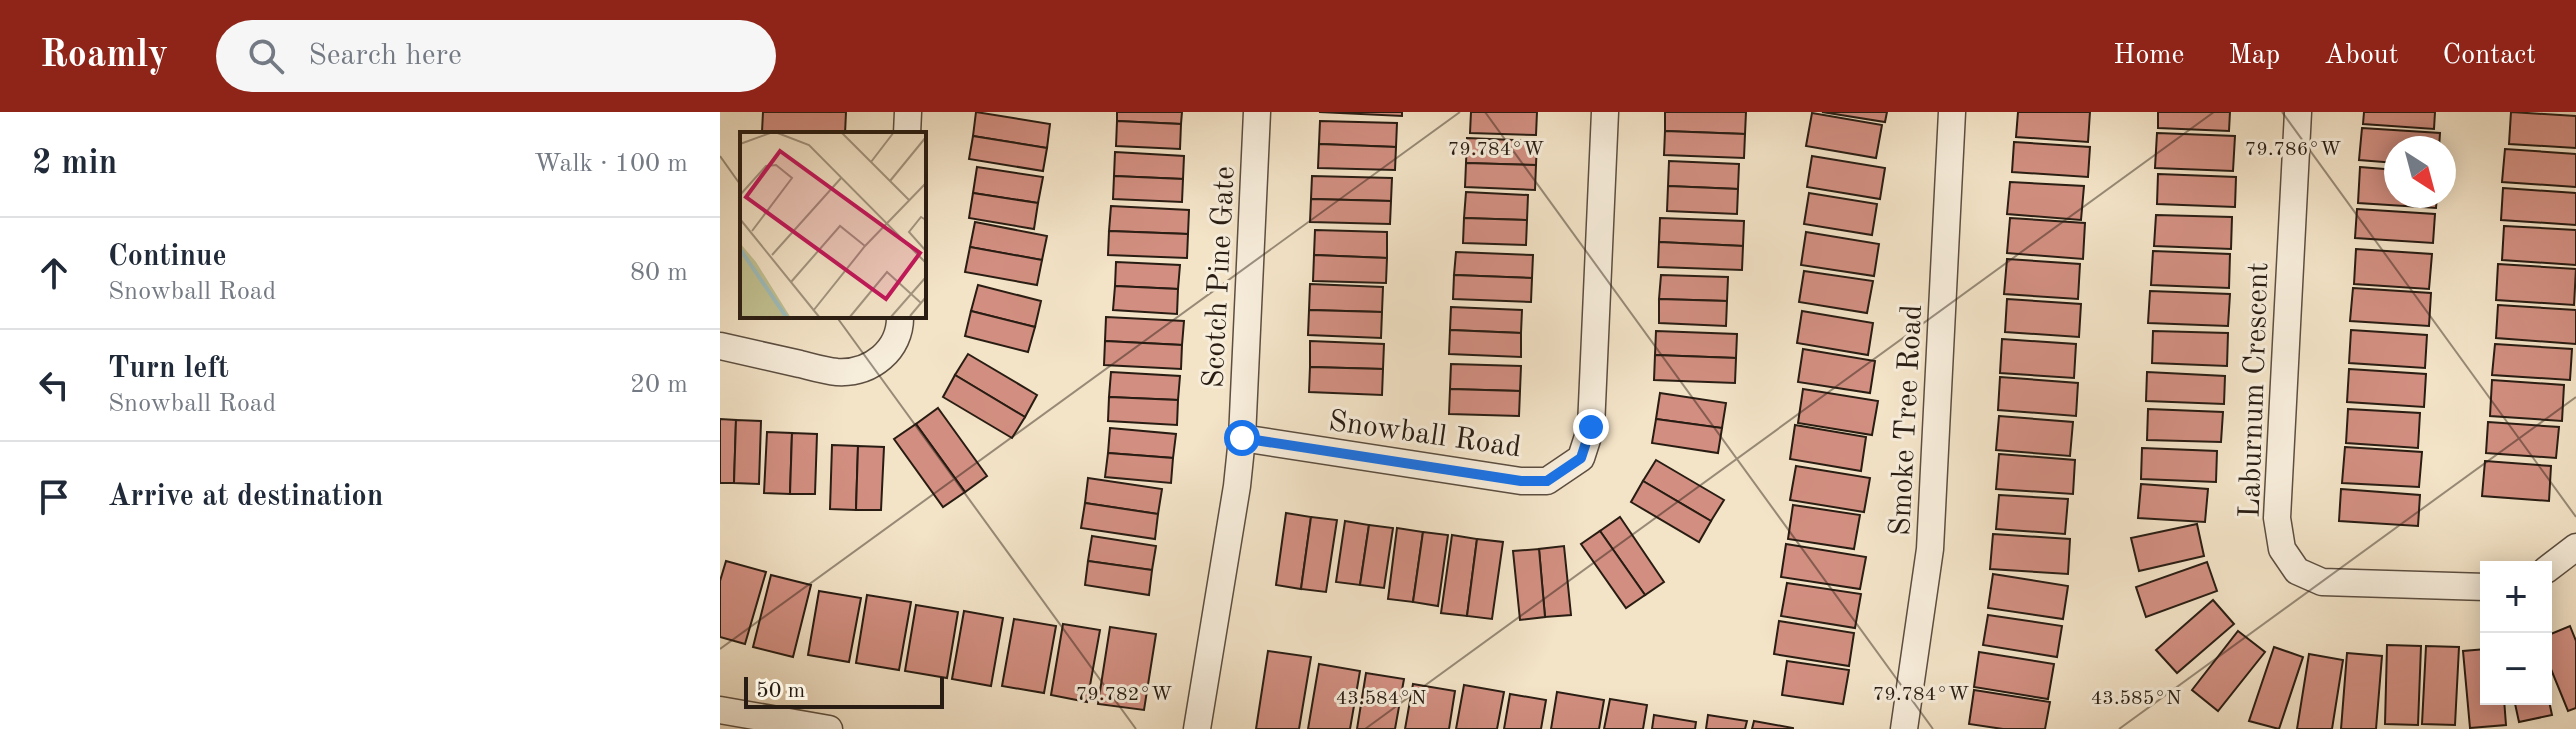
<!DOCTYPE html>
<meta charset="utf-8">
<style>
body{margin:0;font-family:"Old Standard TT",serif;background:#f6f6f7;color:#1f2937}
.controls{position:absolute;right:24px;bottom:24px;display:grid;overflow:hidden;border-radius:0px;box-shadow:0 4px 20px #0003}
.controls button{width:72px;height:72px;display:grid;place-items:center;padding:0;border:0;border-bottom:2px solid #e0e1e3;background:#fff;color:#1f2937;font:40px sans-serif}
.compass{position:absolute;left:1664px;top:24px;width:72px;height:72px;border-radius:50%;background:#fff;box-shadow:0 4px 20px #0003;rotate:144deg}
.scale{position:absolute;left:24px;bottom:20px;width:200px;box-sizing:border-box;padding-left:8px;border:4px solid #291d13;border-top:0;font-size:22px;line-height:28px;white-space:nowrap;color:#291d13;-webkit-text-stroke:6px #f7eddb;paint-order:stroke}
.stop{position:absolute;width:24px;height:24px;margin:-18px;border:6px solid #1a73e8;border-radius:50%;background:#fff}
.stop.end{background:#1a73e8;border-color:#fff;box-shadow:0 2px 8px #0008}
.list{margin:0;padding:0;list-style:none}
h2{display:flex;justify-content:space-between;align-items:center;height:104px;margin:0;padding:0 32px;font-size:34px}
h2 small{font-size:26px;font-weight:400;color:#747a83}
.list li{display:grid;grid-template-columns:52px 1fr auto;gap:24px;align-items:center;box-sizing:border-box;height:112px;padding:0 32px;border-top:2px solid #e0e1e3}
.list b{display:block;font-size:30px;white-space:nowrap}
.list p{margin:0;font-size:26px;white-space:nowrap;color:#747a83}
.list em{font-size:26px;font-style:normal;color:#747a83}
.icon{flex:none;width:44px;height:44px;fill:none;stroke:currentColor;stroke-width:2;stroke-linecap:round;stroke-linejoin:round}
.map{position:relative;flex:none;width:1856px;height:617px;overflow:hidden}
header{display:flex;align-items:center;gap:48px;box-sizing:border-box;height:112px;padding:0 40px;background:#8f2418;color:#fff}
header strong{font-size:38px}
nav{display:flex;gap:44px;margin-inline-start:auto;font-size:28px}
.search{width:560px;height:72px;background:#f6f6f7;display:flex;align-items:center;gap:20px;box-sizing:border-box;padding:0 28px;border-radius:44px;color:#747a83;font-size:30px}
main{display:flex}
aside{flex:1;background:#fff}
.map>svg:first-child{display:block}
</style>
<header>
<strong>Roamly</strong>
<div class="search"><svg class="icon" aria-label="search" viewBox="0 0 24 24"><circle cx="10" cy="10" r="6"/><path d="M15 15l6 6"/></svg>Search here</div>
<nav><a>Home</a><a>Map</a><a>About</a><a>Contact</a></nav>
</header>
<main>
<aside>
<h2>2 min<small>Walk · 100 m</small></h2>
<ul class="list">
<li><svg class="icon" aria-label="ahead" viewBox="0 0 24 24"><path d="M12 20V5M6 11l6-6 6 6"/></svg><div><b>Continue</b><p>Snowball Road</p></div><em>80 m</em></li>
<li><svg class="icon" aria-label="left" viewBox="0 0 24 24"><path d="M17 20v-9H6M10 6l-5 5 5 5"/></svg><div><b>Turn left</b><p>Snowball Road</p></div><em>20 m</em></li>
<li><svg class="icon" aria-label="arrive" viewBox="0 0 24 24"><path d="M6 21V4h12l-3 4 3 4H6"/></svg><div><b>Arrive at destination</b></div></li>
</ul>
</aside>
<div class="map">
<svg width="1856" height="617" viewBox="0 0 1856 617">
<rect width="100%" height="100%" fill="#f3e3c7"/>
<filter id="stains"><feTurbulence type="fractalNoise" baseFrequency=".0025" numOctaves="4"/><feColorMatrix values="0 0 0 0 .2 0 0 0 0 .09 0 0 0 0 .02 0 0 0 .5 -.17"/></filter>
<radialGradient id="worn" r=".72"><stop offset=".6" stop-color="#630" stop-opacity="0"/><stop offset="1" stop-color="#630" stop-opacity=".3"/></radialGradient>
<g fill="#d28f81" stroke="#291d13" stroke-width="2">
<path d="M43 0H126L125 22 42 20Z"/>
<path d="M256 0 330 12 327 36 253 24Z"/>
<path d="M397 0H462L461 12 397 9Z"/>
<path d="M599 0H682V4Z"/>
<path d="M751 0H817L816 23 750 21Z"/>
<path d="M945 0H1026L1025 22 945 19Z"/>
<path d="M1102 0H1167L1165 10Z"/>
<path d="M1298 0H1370L1368 30 1296 25Z"/>
<path d="M1438 0H1510L1509 19 1438 16Z"/>
<path d="M1644 0H1715L1714 17 1643 12Z"/>
<path d="M1791 0 1856 4V36L1789 32Z"/>
<path d="M1092 1 1162 13 1156 46 1086 34Z"/>
<path d="M397 9 461 12 460 37 396 34Z"/>
<path d="M600 9 677 11 676 35 599 32Z"/>
<path d="M1642 16 1720 21 1719 36H1676V51L1639 48Z"/>
<path d="M945 19 1025 22 1024 46 944 43Z"/>
<path d="M1437 21 1515 24 1513 59 1435 56Z"/>
<path d="M253 24 327 36 323 59 249 47Z"/>
<path d="M747 26 817 29 816 53 746 51Z"/>
<path d="M1294 30 1370 35 1368 65 1292 60Z"/>
<path d="M599 32 676 35 675 58 598 56Z"/>
<path d="M1785 37 1856 42V75L1782 70Z"/>
<path d="M395 40 464 44 463 67 394 64Z"/>
<path d="M1092 44 1165 56 1160 87 1087 75Z"/>
<path d="M949 49 1019 52 1018 77 948 74Z"/>
<path d="M746 51 816 53 815 78 745 75Z"/>
<path d="M257 55 323 65 318 91 253 81Z"/>
<path d="M1640 55 1676 58V84H1717L1716 96 1638 91Z"/>
<path d="M1438 62 1516 65 1515 95 1437 92Z"/>
<path d="M394 64 463 67 462 90 393 87Z"/>
<path d="M592 64 672 66 671 89 591 87Z"/>
<path d="M1290 70 1364 74 1361 108 1287 102Z"/>
<path d="M948 74 1018 77 1017 102 947 99Z"/>
<path d="M1783 76 1856 81V113L1781 108Z"/>
<path d="M746 80 808 83 807 108 744 106Z"/>
<path d="M253 81 318 91 314 117 249 106Z"/>
<path d="M1089 81 1157 92 1152 123 1084 112Z"/>
<path d="M591 87 671 89 670 112 590 110Z"/>
<path d="M391 94 469 98 468 122 389 119Z"/>
<path d="M1637 97 1715 102 1713 131 1635 126Z"/>
<path d="M1436 103 1512 105 1511 137 1434 134Z"/>
<path d="M744 106 807 108 806 133 743 131Z"/>
<path d="M940 106 1024 109 1023 134 939 130Z"/>
<path d="M1290 106 1365 111 1363 147 1287 141Z"/>
<path d="M255 110 327 124 322 148 250 135Z"/>
<path d="M1784 114 1856 118V153L1782 148Z"/>
<path d="M595 118 667 120V146L594 143Z"/>
<path d="M389 119 468 122 467 146 388 143Z"/>
<path d="M1086 120 1159 132 1154 164 1081 153Z"/>
<path d="M939 130 1023 134 1022 158 938 155Z"/>
<path d="M250 135 322 148 317 173 245 160Z"/>
<path d="M1636 137 1712 142 1709 177 1634 172Z"/>
<path d="M1433 139 1510 142 1509 176 1431 173Z"/>
<path d="M736 140 813 143 812 166 734 163Z"/>
<path d="M594 143 667 146 666 171 593 169Z"/>
<path d="M1287 147 1360 152 1358 187 1284 182Z"/>
<path d="M396 150 460 153 458 177 395 174Z"/>
<path d="M1778 152 1856 157 1854 193 1776 188Z"/>
<path d="M1084 159 1153 169 1147 201 1079 190Z"/>
<path d="M734 163 812 166 811 190 733 187Z"/>
<path d="M941 163 1008 165 1007 189 939 187Z"/>
<path d="M590 172 663 175 662 200 589 198Z"/>
<path d="M258 173 321 189 315 215 251 199Z"/>
<path d="M395 174 458 177 457 202 393 198Z"/>
<path d="M1633 176 1711 181 1709 214 1630 209Z"/>
<path d="M1430 179 1510 182 1508 214 1428 211Z"/>
<path d="M939 187 1007 189 1006 214 939 211Z"/>
<path d="M1287 187 1361 192 1359 225 1285 220Z"/>
<path d="M1778 193 1856 198V232L1776 226Z"/>
<path d="M731 195 802 198 801 221 730 218Z"/>
<path d="M589 198 662 200 661 226 588 223Z"/>
<path d="M251 199 315 215 308 240 245 224Z"/>
<path d="M1082 199 1153 211 1148 243 1077 231Z"/>
<path d="M386 205 464 209 462 233 385 229Z"/>
<path d="M730 218 801 221V245L729 242Z"/>
<path d="M1631 218 1707 223 1705 256 1629 251Z"/>
<path d="M936 219 1017 222 1016 246 935 243Z"/>
<path d="M1433 219 1508 221 1507 254 1432 251Z"/>
<path d="M1282 227 1356 232 1354 266 1280 261Z"/>
<path d="M385 229 462 233 461 257 384 253Z"/>
<path d="M590 229 664 232 663 257 590 255Z"/>
<path d="M1775 232 1852 237 1850 268 1772 263Z"/>
<path d="M1083 237 1155 249 1150 281 1078 270Z"/>
<path d="M248 242 317 283 305 305 235 263Z"/>
<path d="M935 243 1016 246 1015 271 934 268Z"/>
<path d="M731 252 801 254 800 279 730 277Z"/>
<path d="M590 255 663 257 662 283 589 280Z"/>
<path d="M1629 257 1706 262 1704 295 1627 290Z"/>
<path d="M391 260 460 264 458 288 389 285Z"/>
<path d="M1427 260 1505 264 1504 292 1426 289Z"/>
<path d="M235 263 305 305 292 326 223 285Z"/>
<path d="M1280 265 1358 271 1356 304 1278 298Z"/>
<path d="M1772 268 1844 273 1842 309 1770 304Z"/>
<path d="M730 277 800 279 799 304 729 302Z"/>
<path d="M1083 277 1158 289 1152 323 1078 311Z"/>
<path d="M940 281 1006 291 1002 316 936 307Z"/>
<path d="M389 285 458 288 457 313 388 309Z"/>
<path d="M218 296 267 364 245 380 196 312Z"/>
<path d="M1428 297 1503 300 1501 330 1427 328Z"/>
<path d="M1628 297 1700 301 1698 336 1626 331Z"/>
<path d="M1279 304 1353 310 1350 344 1276 338Z"/>
<path d="M0 307 16 308 14 371H0Z"/>
<path d="M936 307 1002 316 998 341 932 331Z"/>
<path d="M16 308 41 309 39 372 14 371Z"/>
<path d="M1768 310 1839 315 1836 346 1766 341Z"/>
<path d="M196 312 245 380 223 395 174 327Z"/>
<path d="M1075 313 1146 325 1141 359 1070 347Z"/>
<path d="M390 316 456 322 453 346 388 341Z"/>
<path d="M47 320 72 321 70 382 44 381Z"/>
<path d="M72 321 97 322 95 382H70Z"/>
<path d="M112 333 138 334 136 398 110 397Z"/>
<path d="M138 334 164 335 161 398H136Z"/>
<path d="M1625 335 1702 340 1699 375 1622 371Z"/>
<path d="M1422 336 1497 339 1496 370 1421 367Z"/>
<path d="M388 341 453 346 451 371 385 365Z"/>
<path d="M1279 342 1355 348 1353 382 1276 377Z"/>
<path d="M936 348 1004 388 991 409 923 369Z"/>
<path d="M1765 349 1831 354 1829 389 1762 384Z"/>
<path d="M1076 354 1150 366 1144 400 1070 388Z"/>
<path d="M368 366 442 377 438 402 365 391Z"/>
<path d="M923 369 991 409 979 430 911 390Z"/>
<path d="M1421 372 1488 377 1485 410 1418 406Z"/>
<path d="M1621 377 1700 383 1698 414 1619 409Z"/>
<path d="M1279 383 1348 387 1345 422 1276 417Z"/>
<path d="M365 391 438 402 435 427 361 416Z"/>
<path d="M1073 393 1140 403 1134 437 1068 427Z"/>
<path d="M566 401 591 405 581 477 556 473Z"/>
<path d="M591 405 617 408 606 480 581 477Z"/>
<path d="M900 405 944 470 925 483 880 419Z"/>
<path d="M625 409 649 413 640 473 616 470Z"/>
<path d="M1477 412 1484 444 1419 459 1411 426Z"/>
<path d="M649 413 673 416 664 476 640 473Z"/>
<path d="M677 416 703 420 693 490 668 487Z"/>
<path d="M880 419 925 483 906 496 861 432Z"/>
<path d="M703 420 728 423 718 494 693 490Z"/>
<path d="M1273 422 1350 427 1348 462 1270 457Z"/>
<path d="M732 423 757 427 747 504 721 501Z"/>
<path d="M372 424 436 434 432 458 368 449Z"/>
<path d="M757 427 783 430 772 507 747 504Z"/>
<path d="M1066 432 1146 445 1140 477 1061 465Z"/>
<path d="M844 434 851 503 825 505 819 437Z"/>
<path d="M819 437 825 505 800 508 793 439Z"/>
<path d="M6 449 46 460 25 532 0 525V469Z"/>
<path d="M368 449 432 458 429 483 365 473Z"/>
<path d="M1487 450 1497 479 1426 505 1416 475Z"/>
<path d="M1273 462 1348 474 1343 507 1268 496Z"/>
<path d="M51 463 91 473 73 545 33 535Z"/>
<path d="M1067 471 1141 482 1135 516 1061 504Z"/>
<path d="M99 479 141 486 129 550 88 543Z"/>
<path d="M147 483 191 490 179 558 136 551Z"/>
<path d="M1493 488 1514 512 1457 561 1436 538Z"/>
<path d="M196 493 238 500 227 566 185 559Z"/>
<path d="M244 499 283 506 271 574 232 567Z"/>
<path d="M1268 503 1342 514 1337 545 1263 533Z"/>
<path d="M294 507 336 514 324 581 282 574Z"/>
<path d="M1059 509 1134 521 1129 554 1054 542Z"/>
<path d="M343 512 380 518 367 590 331 583Z"/>
<path d="M1850 514 1856 529V596L1848 599 1826 545V524Z"/>
<path d="M390 515 436 522 424 598 378 592Z"/>
<path d="M1518 519 1545 540 1498 599 1472 578Z"/>
<path d="M1667 533 1701 534 1698 613 1665 612Z"/>
<path d="M1706 534 1739 535 1735 613 1702 612Z"/>
<path d="M1554 535 1583 545 1559 617 1529 609Z"/>
<path d="M1766 537V587H1784L1786 613 1750 616 1743 539Z"/>
<path d="M548 539 591 545 579 617H536Z"/>
<path d="M1259 540 1334 552 1328 587 1254 575Z"/>
<path d="M1627 541 1662 544 1656 617H1621Z"/>
<path d="M1589 542 1623 548 1612 617H1577Z"/>
<path d="M1067 549 1129 558 1123 592 1062 583Z"/>
<path d="M599 552 640 559 630 617H588Z"/>
<path d="M646 561 684 567 675 617H637Z"/>
<path d="M693 572 735 579 729 617H685Z"/>
<path d="M744 573 784 580 777 617H736Z"/>
<path d="M1826 575 1832 603 1799 610 1794 587H1826Z"/>
<path d="M1254 578 1330 590 1325 617H1283L1249 612Z"/>
<path d="M837 580 884 588 879 617H831Z"/>
<path d="M790 582 826 588 821 617H784Z"/>
<path d="M890 587 927 593 923 617H884Z"/>
<path d="M934 603 976 610 975 617H932Z"/>
<path d="M988 603 1027 609 1025 617H986Z"/>
<path d="M1034 609 1073 616V617H1032Z"/>
</g>
<g fill="none" stroke-linecap="round" stroke-linejoin="round">
<g stroke="#5c4e40" stroke-width="29">
<g id="minor">
<path d="M1578 0 1557 406 1562 437 1577 459 1602 470 1766 475"/>
<path d="M187 22 188 0"/>
<path d="M0 234C27 240 54 246 80 252 92 255 105 259 117 260 151 262 181 238 180 204"/>
<path d="M522 326 801 369H827L861 346 871 315 885 0"/>
<path d="M1826 458 1856 435"/>
<path d="M0 598 109 617"/>
<path d="M477 617 517 374 522 326 537 0"/>
<path d="M1184 617 1210 437 1232 0"/>
</g>
</g>
<use href="#minor" stroke="#f7eddb" stroke-width="26"/>
</g>
<g fill="none" stroke-linecap="round" stroke-linejoin="round">
<path stroke="#1a73e8" stroke-width="10" d="M522 326 801 369H827L861 346 871 315"/>
</g>
<path fill="none" stroke="#291d13" stroke-width="2" stroke-opacity="0.45" d="M765 0 1213 617M1562 0 1856 405M0 44 22 75M116 204 416 617M0 537 740 0M645 617 1494 0M1399 617 1856 285"/>
<g text-anchor="middle" stroke-width="6" stroke-linejoin="round" paint-order="stroke">
<g font-size="30" fill="#291d13" stroke="#f7eddb">
<text transform="translate(498 165) rotate(-87)" y="10">Scotch Pine Gate</text>
<text transform="translate(1533 278) rotate(-88)" y="10">Laburnum Crescent</text>
<text transform="translate(1185 308) rotate(-87)" y="10">Smoke Tree Road</text>
<text transform="translate(705 321) rotate(8)" y="10">Snowball Road</text>
</g>
</g>
<g transform="translate(20 20)">
<rect width="186" height="186" fill="#f3e3c7"/>
<path d="M0 111 16 130 51 186H0Z" fill="#c2c191"/>
<path fill="none" stroke="#9ebdbd" stroke-width="4" d="M0 117 47 186"/>
<path fill="none" stroke="#a2947f" stroke-width="2" d="M35 0 69 13 186 131M101 0 170 69M0 12 33 0M131 30 154 0M150 49 186 5M0 63 26 34 36 33 52 46 12 99M0 87 80 186M186 88 181 85 169 100 186 119M32 123 102 45M51 150 100 94 125 114M73 179 125 114 186 51M170 184 186 165M109 186 147 140 181 171M150 186 186 145"/>
<path fill="#c2185b" fill-opacity="0.15" stroke="#c2185b" stroke-width="4" d="M40 19 180 121 146 167 6 65Z"/>
<rect width="186" height="186" fill="none" stroke="#291d13" stroke-width="4"/>
</g>
<g font-size="20" text-anchor="middle" fill="#291d13" stroke="#f7eddb" stroke-width="6" stroke-linejoin="round" paint-order="stroke">
<text x="776" y="43">79.784°W</text>
<text x="1573" y="43">79.786°W</text>
<text x="404" y="588">79.782°W</text>
<text x="1201" y="588">79.784°W</text>
<text x="661" y="592">43.584°N</text>
<text x="1416" y="592">43.585°N</text>
</g>
<rect width="100%" height="100%" filter="url(#stains)"/>
<rect width="100%" height="100%" fill="url(#worn)"/>
</svg>
<div class="controls">
<button>+</button>
<button>−</button>
</div>
<svg class="compass" viewBox="-18 -18 36 36"><path d="M0-13l5 13h-10z" fill="#e53935"/><path d="M0 13l5-13h-10z" fill="#747a83"/></svg>
<div class="scale">50 m</div>
<div class="stop" style="left:522px;top:326px"></div>
<div class="stop end" style="left:871px;top:315px"></div>
</div>
</main>
